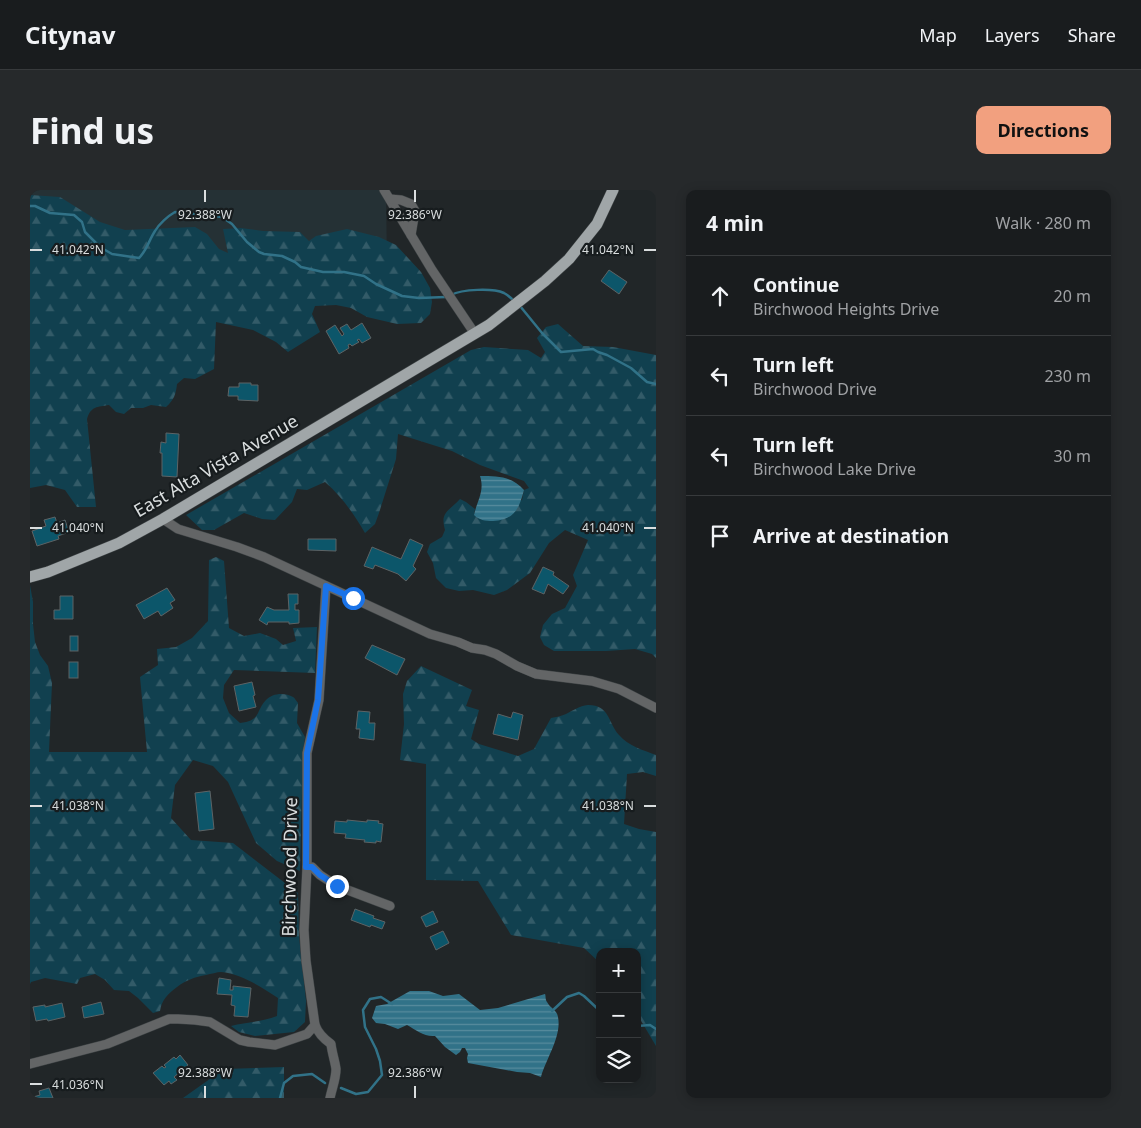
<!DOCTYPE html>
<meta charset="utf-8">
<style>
body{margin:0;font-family:"Noto Sans",sans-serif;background:#26292b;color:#f1f3f6}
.controls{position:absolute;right:15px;bottom:15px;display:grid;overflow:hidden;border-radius:10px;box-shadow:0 2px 12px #0003}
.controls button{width:45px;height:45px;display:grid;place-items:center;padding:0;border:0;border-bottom:1px solid #373a3c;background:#191c1e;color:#f1f3f6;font:25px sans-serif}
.stop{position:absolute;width:15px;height:15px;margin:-11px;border:4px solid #1a73e8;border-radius:50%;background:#fff}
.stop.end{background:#1a73e8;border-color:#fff;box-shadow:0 1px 5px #0008}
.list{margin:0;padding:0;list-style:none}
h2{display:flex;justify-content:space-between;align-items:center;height:65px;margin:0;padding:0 20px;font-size:21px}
h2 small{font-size:16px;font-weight:400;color:#9fa1a4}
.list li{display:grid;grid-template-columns:32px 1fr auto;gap:15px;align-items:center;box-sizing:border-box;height:80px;padding:0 20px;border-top:1px solid #373a3c}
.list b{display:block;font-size:19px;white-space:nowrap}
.list p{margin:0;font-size:16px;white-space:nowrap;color:#9fa1a4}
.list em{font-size:16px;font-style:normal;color:#9fa1a4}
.icon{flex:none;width:28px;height:28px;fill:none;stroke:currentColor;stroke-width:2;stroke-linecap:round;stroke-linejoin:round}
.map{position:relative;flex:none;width:626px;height:908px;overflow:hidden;border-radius:10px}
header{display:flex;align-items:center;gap:30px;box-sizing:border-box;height:70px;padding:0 25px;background:#191c1e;border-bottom:1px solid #373a3c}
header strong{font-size:24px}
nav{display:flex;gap:28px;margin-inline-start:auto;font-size:18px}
.intro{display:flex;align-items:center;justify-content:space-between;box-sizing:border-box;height:120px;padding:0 30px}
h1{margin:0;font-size:35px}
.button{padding:12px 22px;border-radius:10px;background:#f2a07f;color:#111;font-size:18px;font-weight:700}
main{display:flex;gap:30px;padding:0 30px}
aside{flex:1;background:#191c1e;border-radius:10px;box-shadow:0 2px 12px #0003}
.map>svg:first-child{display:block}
</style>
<header>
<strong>Citynav</strong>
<nav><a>Map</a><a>Layers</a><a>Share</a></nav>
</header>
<div class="intro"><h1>Find us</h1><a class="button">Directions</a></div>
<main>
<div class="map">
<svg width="626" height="908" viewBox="0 0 626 908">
<defs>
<pattern id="forest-firs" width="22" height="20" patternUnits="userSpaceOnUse" patternTransform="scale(1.25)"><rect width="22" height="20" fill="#11404f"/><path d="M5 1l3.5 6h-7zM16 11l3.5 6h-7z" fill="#335b68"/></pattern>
<pattern id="water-rules" width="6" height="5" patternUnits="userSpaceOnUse" patternTransform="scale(1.25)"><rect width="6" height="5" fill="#317288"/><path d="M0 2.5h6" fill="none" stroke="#588c9e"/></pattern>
</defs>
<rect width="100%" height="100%" fill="#212628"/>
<path fill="#253135" d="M0 0H356L357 75 0 77Z"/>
<g fill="url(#forest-firs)">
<path d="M0 5 30 7 70 32 95 40 165 37 177 44 189 59 198 63 193 39 211 38 233 41 270 42 279 51 286 46 317 39 349 47 366 55 391 82 400 98 402 112 400 124 391 133 367 134 337 127 321 118 306 115 285 116 282 124 290 142 258 162 246 152 223 140 186 132 184 179 165 189 154 188 147 194C146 204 144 210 136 217L121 215 113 218H101L94 224 86 222 79 215C67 217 61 216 57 229L66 317H47L35 300 16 295 0 298Z"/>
<path d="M528 134 553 156 583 157 626 165V468L622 464 605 459 576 461H524L514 455 510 447 513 435 522 424 535 418 547 396 543 385 558 350 535 340 519 353 500 383 477 400 464 405 443 400 429 401 416 398 406 388 403 373 397 362 400 354 412 347 415 340C410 322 418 322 430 309L436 312 445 319 444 325 492 310 494 300 499 298 494 291 450 275 422 261 368 244 366 269 349 323 345 334 335 343C324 324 312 307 295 292L277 300 267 299 262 312 245 330 232 329 214 323 184 340H172L156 325 441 160 454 157 498 160 511 168 515 162 507 148 516 137Z"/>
<path d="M186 367 194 371 199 438 214 446 230 443 246 449 253 455 266 451 263 438 287 437 285 483 204 480 194 495 193 508 199 523 210 533C231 531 225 522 236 510 242 503 255 502 263 507 265 508 266 511 268 513L267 533 275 547 273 562 270 681 247 671 226 653 198 592 183 576 163 570 145 595 141 628 161 650 203 653 268 703 269 746 276 811 275 832 264 842 225 846 209 842 201 836C217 832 232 832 247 826L248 808C231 797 212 784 191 782 187 782 181 784 176 785 165 787 156 790 147 797 138 804 132 809 130 821L123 823 108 808 99 801 84 800 75 790 65 784 50 788 47 794 15 788 1 792 0 794V395L3 412V434L5 452 10 465 18 476 22 493 19 562H117L110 487 128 475 127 459 146 457 162 448 178 431 179 370Z"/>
<path d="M391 476 442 500 436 516 449 520 441 549 449 554 488 566 504 559 521 528C526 527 532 526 536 524 544 520 549 516 558 515 580 515 578 533 589 545 598 556 613 560 626 565V586L613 582 597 584 594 634 609 639 626 642V856L607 824V762H570V773L554 758 481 745 448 691 396 690V574L370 570 374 534 373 504 377 491Z"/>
<path d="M254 877V908H153L194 879Z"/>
</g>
<g fill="url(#water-rules)">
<path d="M450 286C467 286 482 286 494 300 489 319 484 330 463 331 455 331 449 330 444 325 447 311 455 301 450 286Z"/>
<path d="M380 801H399L413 806 429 804 450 820 468 818 515 804C516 806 515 809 517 812 520 818 527 820 528 827 532 846 516 869 511 887L500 883 487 882 438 873 437 868 438 864 435 858H432L430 862 426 865 415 857 405 846C394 847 386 840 377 835L368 839 355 834 346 833 342 828 346 816 357 814Z"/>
</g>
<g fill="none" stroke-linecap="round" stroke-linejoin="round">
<g stroke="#317288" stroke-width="2.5">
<path d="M0 16H5L20 23 44 25 52 32 55 42 70 57 82 64 109 68C117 60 119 50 125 41 129 34 138 26 145 22L192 27 202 34 217 52 229 62 234 64 252 66 265 72 271 77 293 82H314L334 86 346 94 372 106 389 108 416 107"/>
<path d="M421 105C432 99 463 98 474 103 478 105 481 108 484 111"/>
<path d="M490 116 512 143 531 162 563 159 568 162 577 165 601 178 617 192 626 194"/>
<path d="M522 821 537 807 549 803 554 806 570 821"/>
<path d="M607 836 620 835 626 839"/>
<path d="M311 898 326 904 338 902 352 885 350 871 346 859 335 837 333 820 340 809 351 807 362 814"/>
<path d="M250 908 254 893 263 886 282 884 295 893"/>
</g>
</g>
<g fill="#0c566a" stroke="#5d6365">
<path d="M579 80 597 92 589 104 571 91Z"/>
<path d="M332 133 341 148 332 153 329 149 327 150 329 152 322 156 320 154 318 155 319 158 309 164 296 141 305 135 312 146 314 144 310 138 317 134 321 140Z"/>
<path d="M209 193H221V195H228V211L208 210V206H198L199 197H209Z"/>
<path d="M136 243 149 244 147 287 132 286V263H130L131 252 136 253Z"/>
<path d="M25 327 27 333 35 330 39 342 28 346 29 349 7 356 2 341 16 336 14 330Z"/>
<path d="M278 349H306V361L278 360Z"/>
<path d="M380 349 393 355 383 376 386 379 376 391 368 384 345 375 343 379 334 376 342 357 371 369Z"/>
<path d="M513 377 524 382 523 385 539 396 533 404 518 394 514 404 502 399Z"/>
<path d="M137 398 145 410 140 413 143 418 131 426 128 421 114 429 106 415Z"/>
<path d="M258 404H268V414H265V420H269V433L259 434V432H238L237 435 229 430 237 417 244 420H259Z"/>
<path d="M30 406H43V429H24V420H30Z"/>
<rect x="40" y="446" width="8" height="15"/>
<path d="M342 455 375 469 367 485 335 468Z"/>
<rect x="39" y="472" width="9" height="16"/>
<path d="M222 492 225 505 223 506 226 517 209 521 204 496Z"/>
<path d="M328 521 340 522 339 533H345L344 550 329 548 330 539H326Z"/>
<path d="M483 522 493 525 488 550 463 544 468 524 481 528Z"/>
<path d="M180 601 184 639 169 641 165 603Z"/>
<path d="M317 630 337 632V630L349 631 348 633 353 634 351 652 346 651V653L334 652 335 650 315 648 316 644 304 643 305 631 317 632Z"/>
<path d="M325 719 344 726 343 728 355 732 352 739 341 735 340 737 321 730Z"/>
<path d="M403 721 408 732 396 737 391 727Z"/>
<path d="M413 741 419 753 406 760 400 747Z"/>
<path d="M189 788 201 790 200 800H203V796L221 798 218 827 204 826 205 816 201 815 202 805 187 804Z"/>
<path d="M71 812 74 824 54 828 52 817Z"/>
<path d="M32 813 35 827 18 831 17 829 6 831 3 817 15 815V817Z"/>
<path d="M150 865 158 875 144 887 147 890 141 894 139 891 134 895 123 883 132 876 134 878 136 877 134 875 144 867 146 869Z"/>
<path d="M19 898 23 908H0L10 905 9 901Z"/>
</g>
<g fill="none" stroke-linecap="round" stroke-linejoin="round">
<g stroke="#3e4345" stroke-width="10">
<g id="minor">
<path d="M354 0 402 80 445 144"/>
<path d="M360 9 371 10 381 14 385 21 381 45"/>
<path d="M133 329 148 339 207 357 234 367 400 444 428 452 442 458 455 460 466 464 487 476 506 484 562 491 589 499 626 518"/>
<path d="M277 677H282L290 685 307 696 360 716"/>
<path d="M285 835C288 843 294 849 301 854 302 863 305 871 306 879 306 889 302 898 300 908"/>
<path d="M0 874 77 854 139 829H148L165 830 180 832 210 850 219 852 245 855 277 844 285 835 276 771 274 740 277 677V563L289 510 296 396"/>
</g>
</g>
<g stroke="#3e4345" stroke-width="12">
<path id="major" d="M0 387 18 382 89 353 133 329 459 135 515 91 539 69 567 34 583 0"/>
</g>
<use href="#minor" stroke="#636566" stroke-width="9"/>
<use href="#major" stroke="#a0a6a8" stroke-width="11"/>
</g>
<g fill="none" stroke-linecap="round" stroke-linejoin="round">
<path stroke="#1a73e8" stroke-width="6" d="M307 696 290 685 282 677H276L277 563 288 510 296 396 323 408"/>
</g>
<path fill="none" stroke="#d9ddde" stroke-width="2" d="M175 0V12M385 0V12M0 60H12M614 60H626M0 338H12M614 338H626M0 616H12M614 616H626M0 894H12M175 896V908M385 896V908"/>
<g text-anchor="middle" stroke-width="4.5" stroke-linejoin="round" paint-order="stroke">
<g font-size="18" fill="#d9ddde" stroke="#171c1e">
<text transform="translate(186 276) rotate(-30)" y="6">East Alta Vista Avenue</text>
<text transform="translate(260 677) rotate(-89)" y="6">Birchwood Drive</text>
</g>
</g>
<g font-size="12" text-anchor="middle" fill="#d9ddde" stroke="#171c1e" stroke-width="4.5" stroke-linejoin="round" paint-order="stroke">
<text x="175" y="29">92.388°W</text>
<text x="385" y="29">92.386°W</text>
<text x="48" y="64">41.042°N</text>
<text x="578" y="64">41.042°N</text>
<text x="48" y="342">41.040°N</text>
<text x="578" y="342">41.040°N</text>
<text x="48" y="620">41.038°N</text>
<text x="578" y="620">41.038°N</text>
<text x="175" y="887">92.388°W</text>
<text x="385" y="887">92.386°W</text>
<text x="48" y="899">41.036°N</text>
</g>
</svg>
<div class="controls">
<button>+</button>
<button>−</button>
<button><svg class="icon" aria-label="layers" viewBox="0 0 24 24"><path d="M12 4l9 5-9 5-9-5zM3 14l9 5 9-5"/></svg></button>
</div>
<div class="stop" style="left:323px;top:408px"></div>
<div class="stop end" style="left:307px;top:696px"></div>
</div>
<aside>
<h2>4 min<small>Walk · 280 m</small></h2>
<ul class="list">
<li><svg class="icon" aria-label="ahead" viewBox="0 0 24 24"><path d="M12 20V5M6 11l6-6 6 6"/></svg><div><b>Continue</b><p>Birchwood Heights Drive</p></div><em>20 m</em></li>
<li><svg class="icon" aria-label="left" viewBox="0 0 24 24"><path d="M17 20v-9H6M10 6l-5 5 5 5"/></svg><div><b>Turn left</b><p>Birchwood Drive</p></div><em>230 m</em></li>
<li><svg class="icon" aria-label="left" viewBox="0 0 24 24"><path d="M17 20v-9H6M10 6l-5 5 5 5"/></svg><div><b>Turn left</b><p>Birchwood Lake Drive</p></div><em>30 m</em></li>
<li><svg class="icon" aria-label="arrive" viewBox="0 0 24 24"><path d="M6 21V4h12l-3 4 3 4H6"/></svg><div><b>Arrive at destination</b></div></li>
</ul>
</aside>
</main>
